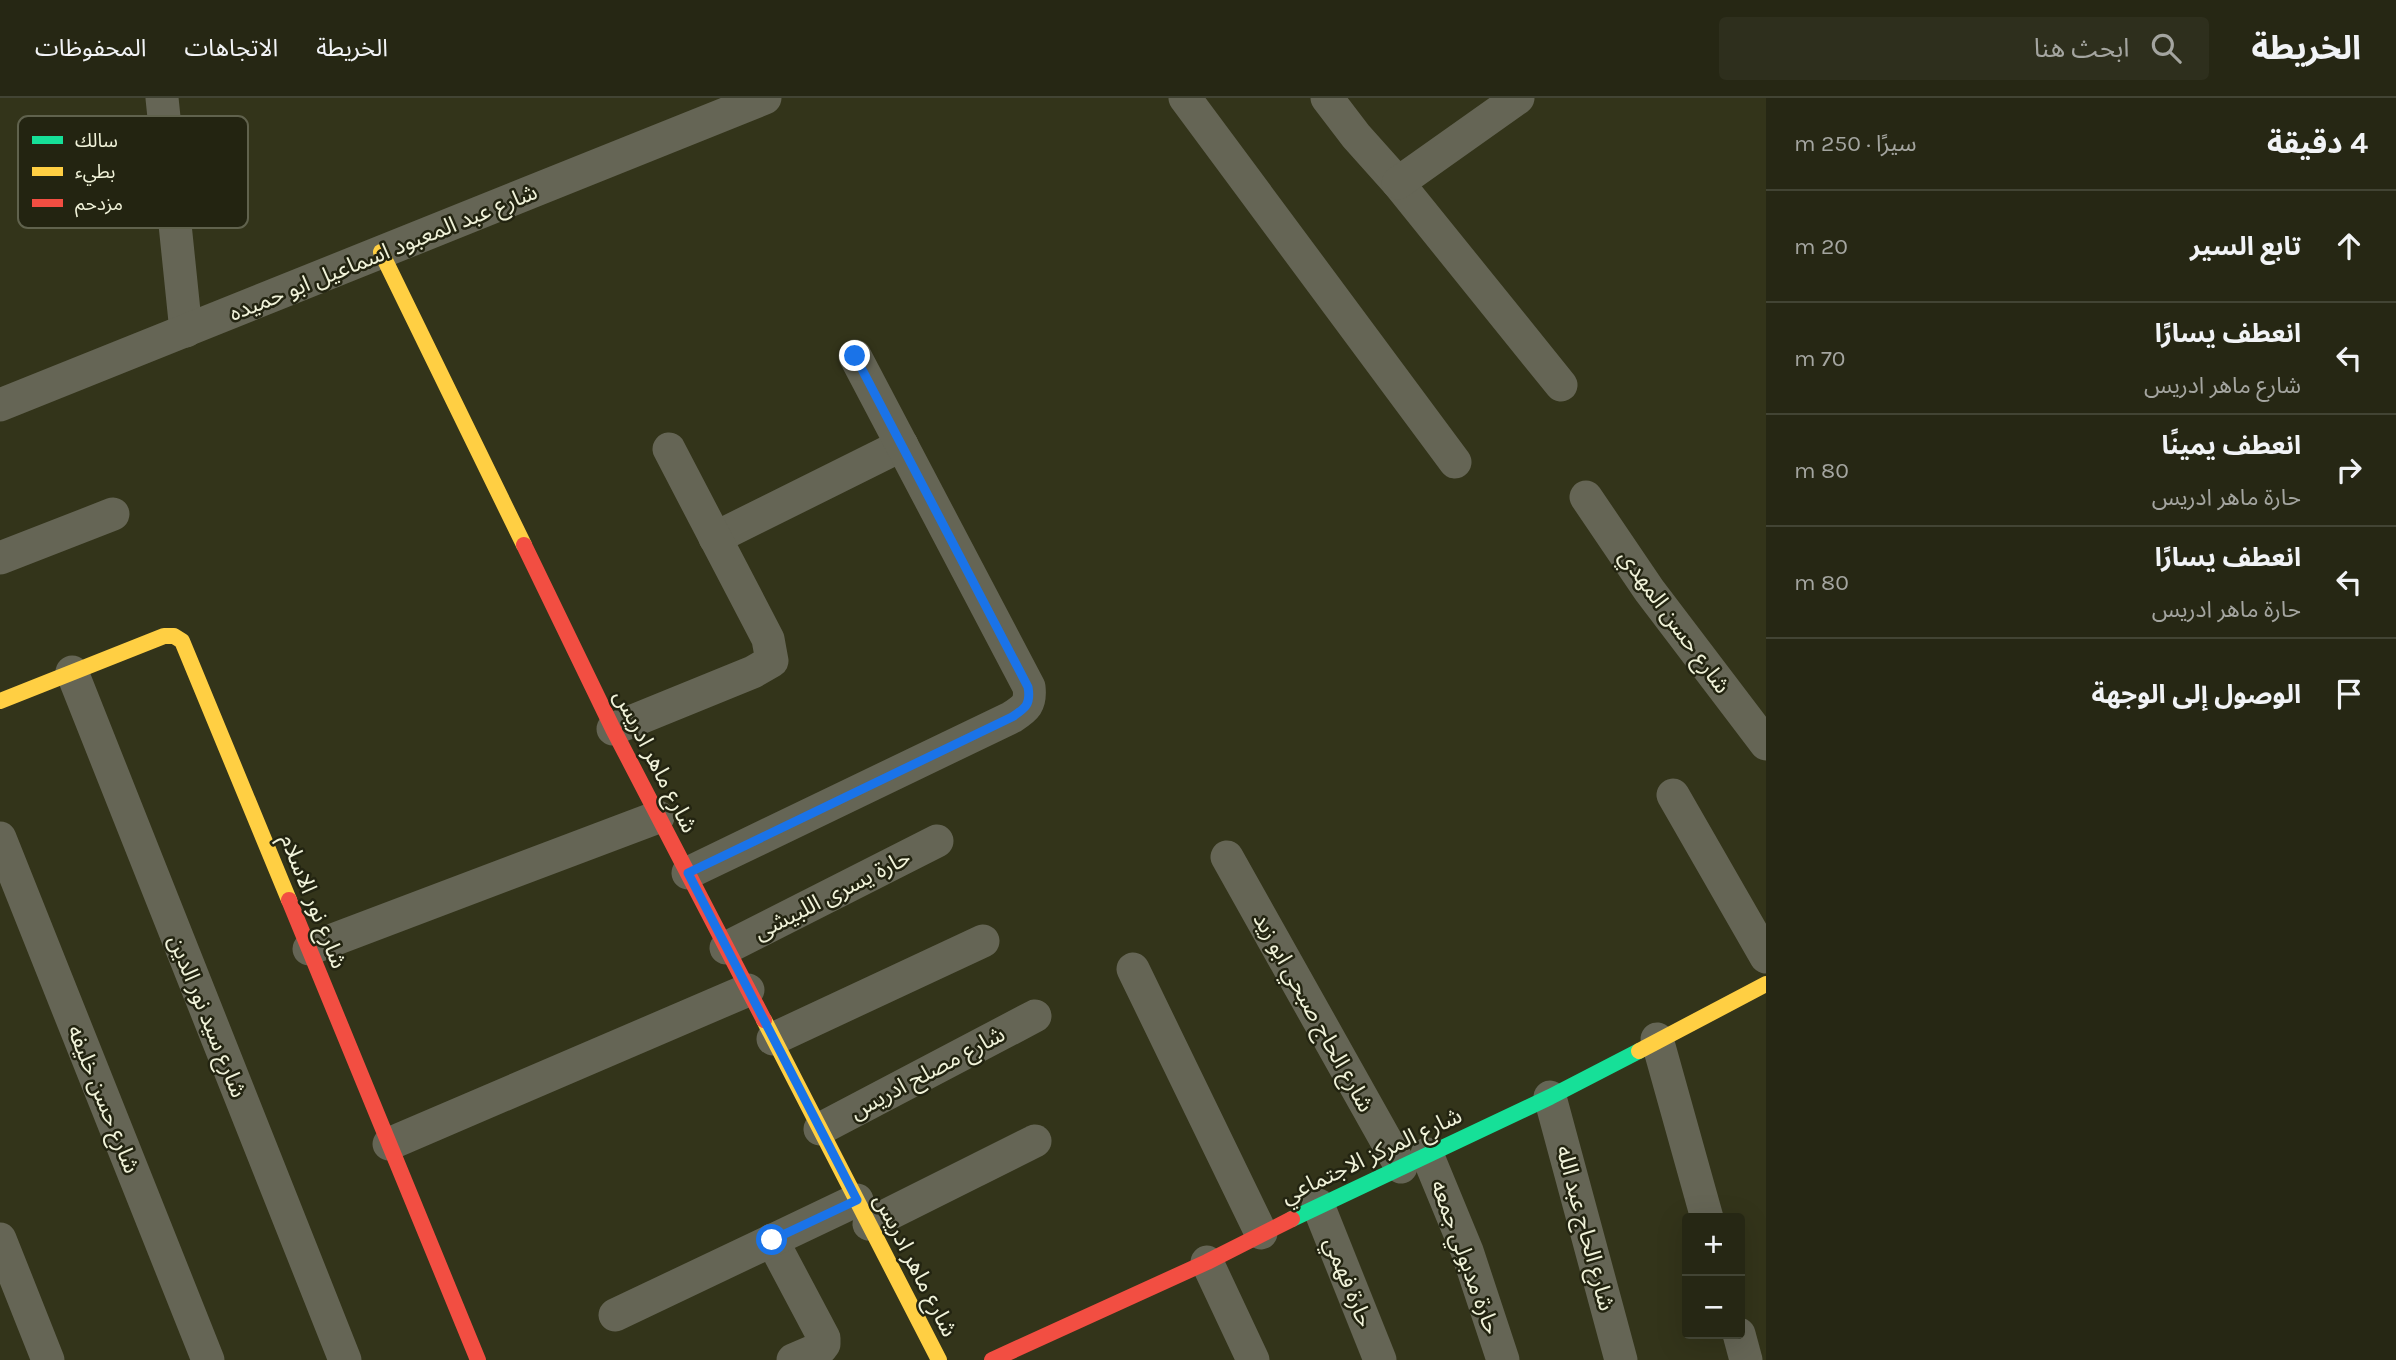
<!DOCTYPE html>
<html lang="ar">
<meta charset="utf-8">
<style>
body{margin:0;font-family:Karla,"Noto Sans Arabic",sans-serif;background:#2e2f1d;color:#f1f3f6;direction:rtl}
.controls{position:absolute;right:21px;bottom:21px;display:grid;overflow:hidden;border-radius:7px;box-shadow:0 7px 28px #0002}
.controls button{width:63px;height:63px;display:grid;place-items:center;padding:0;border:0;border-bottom:2px solid #424434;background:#262714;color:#f1f3f6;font:35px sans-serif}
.stop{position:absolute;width:21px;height:21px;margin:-16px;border:5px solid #1a73e8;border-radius:50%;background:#fff}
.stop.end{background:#1a73e8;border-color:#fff;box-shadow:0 2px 7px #0008}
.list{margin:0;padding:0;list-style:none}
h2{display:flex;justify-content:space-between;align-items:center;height:91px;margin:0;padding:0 28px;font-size:30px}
h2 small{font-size:23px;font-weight:400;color:#a4a5a0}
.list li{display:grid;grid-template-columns:46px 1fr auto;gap:21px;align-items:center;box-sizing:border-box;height:112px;padding:0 28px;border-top:2px solid #424434}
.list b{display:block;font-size:26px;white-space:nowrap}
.list p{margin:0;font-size:23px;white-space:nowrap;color:#a4a5a0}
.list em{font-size:23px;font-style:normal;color:#a4a5a0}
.icon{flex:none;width:38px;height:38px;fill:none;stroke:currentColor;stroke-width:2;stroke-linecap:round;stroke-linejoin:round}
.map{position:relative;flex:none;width:1766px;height:1262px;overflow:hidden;direction:ltr}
header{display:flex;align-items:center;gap:42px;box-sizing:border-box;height:98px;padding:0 35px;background:#262714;border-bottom:2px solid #424434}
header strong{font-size:33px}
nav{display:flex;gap:38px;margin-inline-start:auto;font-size:24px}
.search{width:490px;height:63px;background:#2e2f1d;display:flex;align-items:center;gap:18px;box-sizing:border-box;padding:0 24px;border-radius:7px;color:#a4a5a0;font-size:26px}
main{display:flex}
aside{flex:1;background:#262714}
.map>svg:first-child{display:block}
</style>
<header>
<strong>الخريطة</strong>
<div class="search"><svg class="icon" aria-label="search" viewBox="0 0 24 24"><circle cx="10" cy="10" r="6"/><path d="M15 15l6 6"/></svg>ابحث هنا</div>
<nav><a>الخريطة</a><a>الاتجاهات</a><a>المحفوظات</a></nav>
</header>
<main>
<aside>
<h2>4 دقيقة<small>سيرًا · 250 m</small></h2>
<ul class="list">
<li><svg class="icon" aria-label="ahead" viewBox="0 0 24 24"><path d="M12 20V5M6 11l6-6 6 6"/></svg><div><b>تابع السير</b></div><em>20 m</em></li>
<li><svg class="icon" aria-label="left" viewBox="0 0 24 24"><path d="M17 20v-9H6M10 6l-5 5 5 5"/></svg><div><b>انعطف يسارًا</b><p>شارع ماهر ادريس</p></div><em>70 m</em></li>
<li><svg class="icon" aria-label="right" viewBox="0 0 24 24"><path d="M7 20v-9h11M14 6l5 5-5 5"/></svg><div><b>انعطف يمينًا</b><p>حارة ماهر ادريس</p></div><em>80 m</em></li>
<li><svg class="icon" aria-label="left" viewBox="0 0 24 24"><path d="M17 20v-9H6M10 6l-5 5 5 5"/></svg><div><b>انعطف يسارًا</b><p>حارة ماهر ادريس</p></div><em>80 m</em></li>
<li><svg class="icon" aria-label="arrive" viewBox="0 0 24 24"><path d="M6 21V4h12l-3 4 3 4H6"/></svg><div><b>الوصول إلى الوجهة</b></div></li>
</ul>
</aside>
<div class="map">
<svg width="1766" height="1262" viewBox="0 0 1766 1262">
<rect width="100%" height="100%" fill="#33341a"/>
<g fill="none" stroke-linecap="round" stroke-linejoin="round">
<g stroke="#656555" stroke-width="33">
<path d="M162 0 186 233"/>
<path d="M1185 0 1455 364"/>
<path d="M1327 0 1356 38 1398 85 1561 287"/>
<path d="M1398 85 1518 0"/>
<path d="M0 307 765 0"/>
<path d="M1586 399 1649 492 1766 646"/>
<path d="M715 440 902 347"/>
<path d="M0 460 113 416"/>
<path d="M72 574 345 1262"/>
<path d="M613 631 753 574 772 563 768 541 669 351"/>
<path d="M1673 697 1766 859"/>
<path d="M0 740 208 1262"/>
<path d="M1227 759 1401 1069"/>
<path d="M688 775 1012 619C1026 610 1031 606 1029 589L855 258"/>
<path d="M726 850 937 743"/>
<path d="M309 851 658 719"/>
<path d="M1133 871 1261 1135"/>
<path d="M773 941 983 843"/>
<path d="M1657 941 1707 1120"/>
<path d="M1550 999 1621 1262"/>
<path d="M820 1031 1035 918"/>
<path d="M389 1046 748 892"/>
<path d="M1427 1056 1467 1153 1503 1262"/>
<path d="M1318 1107 1380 1262"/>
<path d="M869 1126 1035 1043"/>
<path d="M0 1141 48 1262"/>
<path d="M772 1142 824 1240V1246L821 1250 793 1262"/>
<path d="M1207 1164 1253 1262"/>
<path d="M615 1217 857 1102"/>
<path d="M1739 1236 1746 1262"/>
</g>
<path stroke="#16e098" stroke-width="16" d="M1292 1121 1550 999 1639 953"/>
<g stroke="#ffcf43" stroke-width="16">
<path d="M381 154 524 447"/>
<path d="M0 603 164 538H174L182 543 289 802"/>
<path d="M764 922 939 1262"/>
<path d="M1639 953 1766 886"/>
</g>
<g stroke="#f24e42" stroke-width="16">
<path d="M524 447 613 631 764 922"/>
<path d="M289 802 478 1262"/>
<path d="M992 1262 1207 1164 1292 1121"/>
</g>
</g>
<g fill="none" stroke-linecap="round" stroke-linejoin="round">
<path stroke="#1a73e8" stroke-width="9" d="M772 1142 857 1102 688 775 1012 619C1026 610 1031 606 1028 589L855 258"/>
</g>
<g text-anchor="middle" stroke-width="5" stroke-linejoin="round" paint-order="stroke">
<g font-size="23" fill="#f0f2d9" stroke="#232411">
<text transform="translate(383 154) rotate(-22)" y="8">شارع عبد المعبود اسماعيل ابو حميده</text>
<text transform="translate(1675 523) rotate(54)" y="8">شارع حسن المهدي</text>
<text transform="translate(656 663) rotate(63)" y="8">شارع ماهر ادريس</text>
<text transform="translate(832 796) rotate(-27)" y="8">حارة يسرى اللبيشى</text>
<text transform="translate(314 803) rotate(68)" y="8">شارع نور الاسلام</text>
<text transform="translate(1314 914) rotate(61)" y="8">شارع الحاج صبحي ابو زيد</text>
<text transform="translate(208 918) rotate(68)" y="8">شارع سيد نور الدين</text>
<text transform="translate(927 974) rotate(-28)" y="8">شارع مصلح ادريس</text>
<text transform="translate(104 1001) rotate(68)" y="8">شارع حسن خليفه</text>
<text transform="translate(1371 1057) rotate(-25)" y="8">شارع المركز الاجتماعي</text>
<text transform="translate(1586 1130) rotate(75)" y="8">شارع الحاج عبد الله</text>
<text transform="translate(1466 1159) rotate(70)" y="8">حارة مدبولي جمعه</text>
<text transform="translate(916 1167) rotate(63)" y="8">شارع ماهر ادريس</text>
<text transform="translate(1349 1184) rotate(68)" y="8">حارة فهمي</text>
</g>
</g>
<rect x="18" y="18" width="230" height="112" rx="10" fill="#232411" stroke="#60624d" stroke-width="2"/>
<rect x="32" y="38" width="31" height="8" fill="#16e098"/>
<rect x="32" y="69" width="31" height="9" fill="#ffcf43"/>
<rect x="32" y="101" width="31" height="8" fill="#f24e42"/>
<g font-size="19" fill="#f0f2d9">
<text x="75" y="49">سالك</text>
<text x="75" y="80">بطيء</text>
<text x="75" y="112">مزدحم</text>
</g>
</svg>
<div class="controls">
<button>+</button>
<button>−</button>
</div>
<div class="stop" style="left:772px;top:1142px"></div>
<div class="stop end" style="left:855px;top:258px"></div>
</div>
</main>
